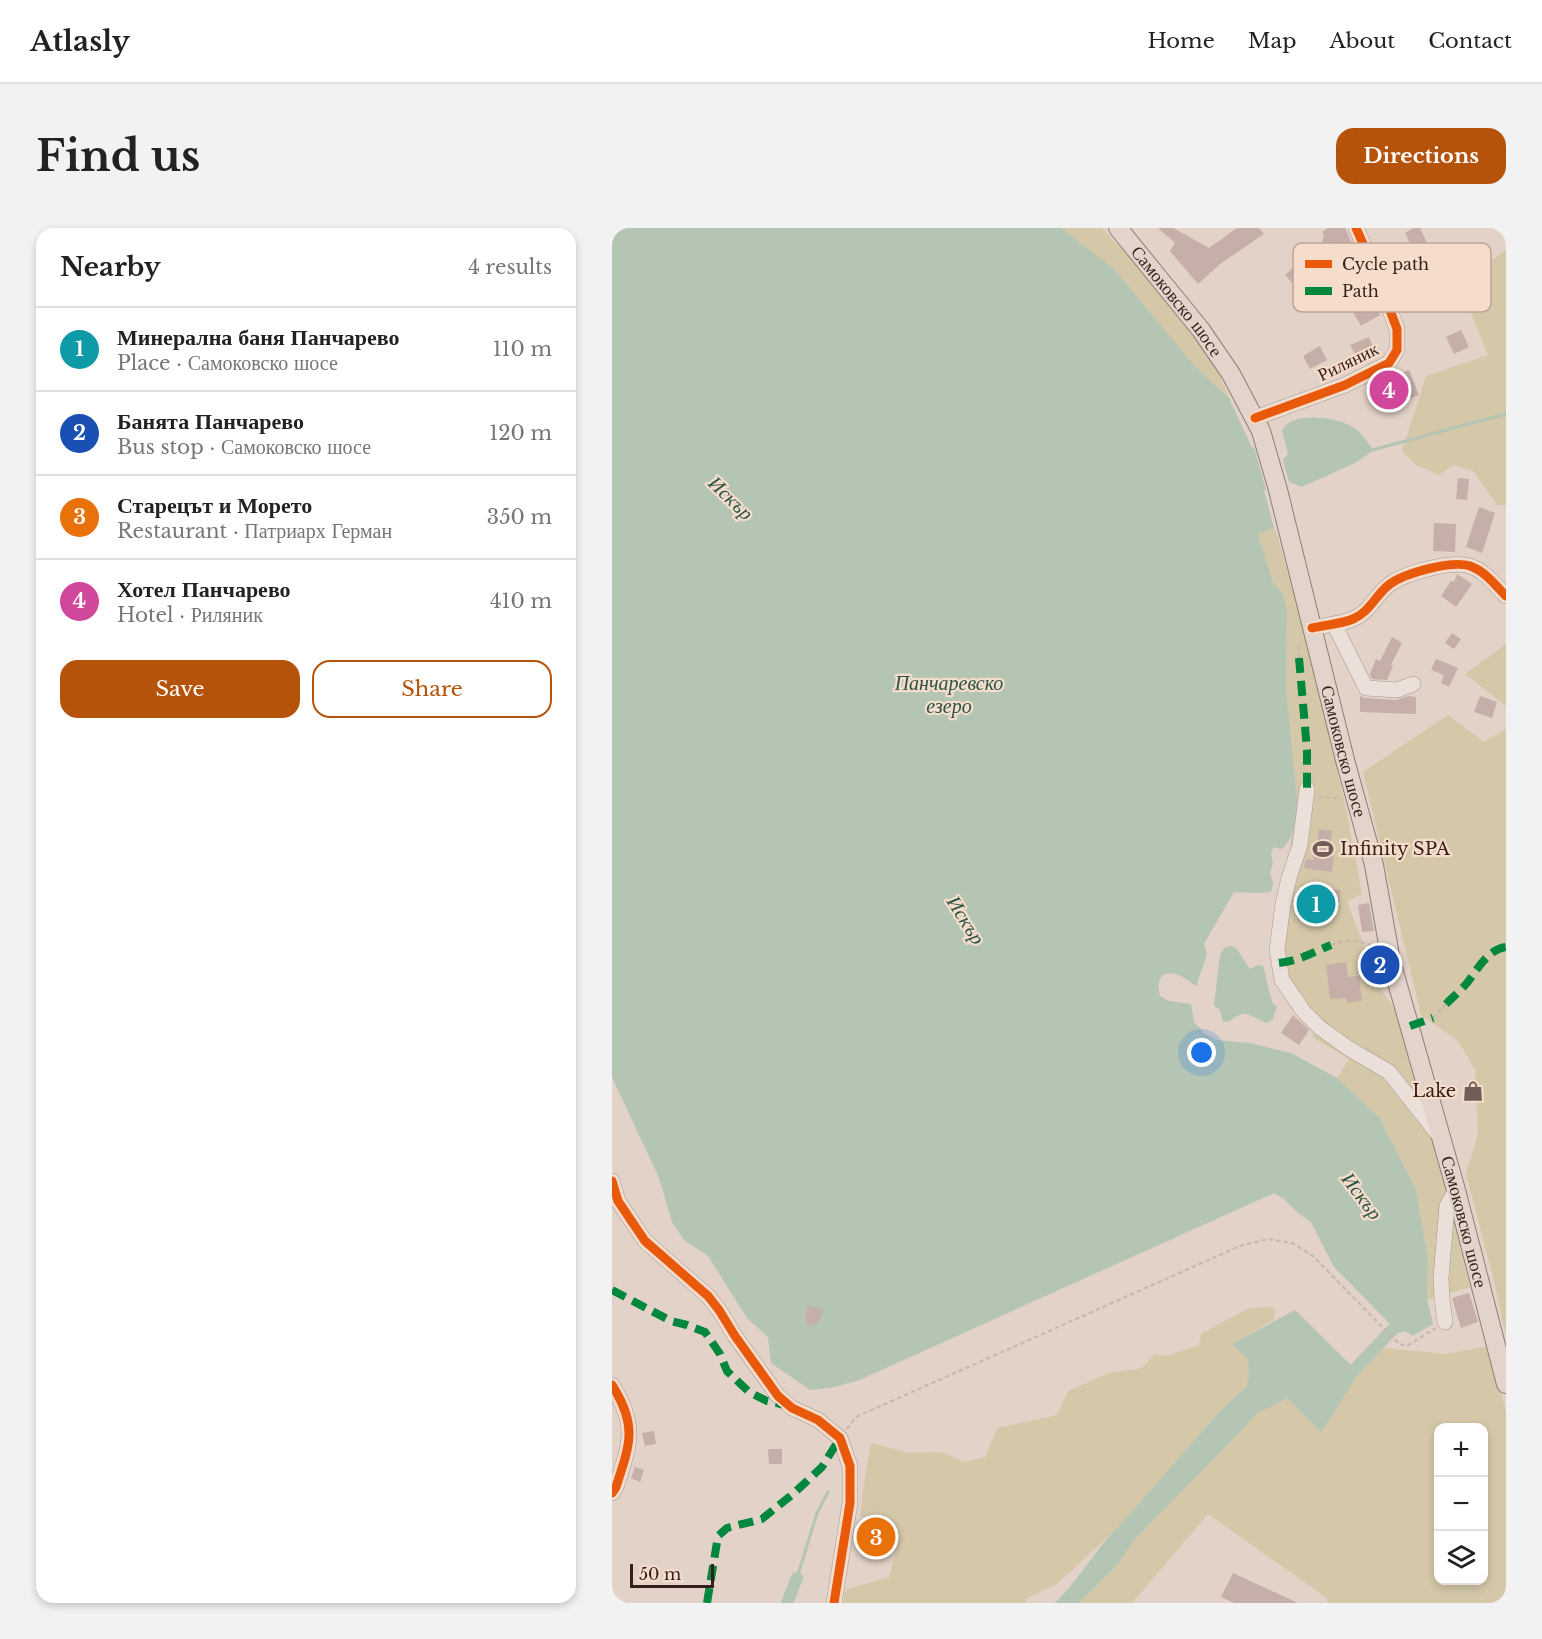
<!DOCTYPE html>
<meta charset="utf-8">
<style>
body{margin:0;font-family:"Libre Baskerville",serif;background:#f2f2f2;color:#222}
.controls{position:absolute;right:18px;bottom:18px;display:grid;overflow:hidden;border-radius:12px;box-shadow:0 3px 9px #0003}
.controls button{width:54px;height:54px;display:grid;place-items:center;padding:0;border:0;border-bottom:2px solid #e0e0e0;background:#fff;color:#222;font:30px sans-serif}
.scale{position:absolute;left:18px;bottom:15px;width:84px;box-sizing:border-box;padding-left:6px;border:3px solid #341f1a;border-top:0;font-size:16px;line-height:21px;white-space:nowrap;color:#341f1a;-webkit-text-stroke:4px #f5dccb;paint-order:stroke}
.you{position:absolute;left:590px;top:825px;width:21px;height:21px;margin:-15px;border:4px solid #fff;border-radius:50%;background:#1a73e8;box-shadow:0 0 0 9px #1a73e833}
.badge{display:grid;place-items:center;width:39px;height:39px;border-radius:50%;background:#b45309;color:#fff;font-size:20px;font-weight:700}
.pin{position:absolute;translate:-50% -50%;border:3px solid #fff;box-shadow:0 2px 6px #0006}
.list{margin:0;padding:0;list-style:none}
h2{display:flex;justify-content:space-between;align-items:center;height:78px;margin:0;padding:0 24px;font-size:26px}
h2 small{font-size:20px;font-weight:400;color:#767676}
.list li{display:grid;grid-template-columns:39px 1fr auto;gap:18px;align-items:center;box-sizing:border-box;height:84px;padding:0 24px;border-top:2px solid #e0e0e0}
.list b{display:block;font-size:22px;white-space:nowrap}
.list p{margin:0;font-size:20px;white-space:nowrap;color:#767676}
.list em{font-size:20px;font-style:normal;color:#767676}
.actions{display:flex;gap:12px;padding:18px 24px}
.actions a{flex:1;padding:14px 0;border:2px solid #b45309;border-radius:18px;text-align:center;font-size:21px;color:#b45309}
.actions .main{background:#b45309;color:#fff}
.icon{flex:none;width:33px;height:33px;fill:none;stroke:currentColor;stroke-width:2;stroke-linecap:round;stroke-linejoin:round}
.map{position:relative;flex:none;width:894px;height:1375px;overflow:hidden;border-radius:18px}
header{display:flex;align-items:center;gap:36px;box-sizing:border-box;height:84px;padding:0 30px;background:#fff;border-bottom:2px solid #e0e0e0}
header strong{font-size:28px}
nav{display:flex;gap:33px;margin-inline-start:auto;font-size:21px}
.intro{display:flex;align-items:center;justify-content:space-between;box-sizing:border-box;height:144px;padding:0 36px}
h1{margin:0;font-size:42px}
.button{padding:15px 27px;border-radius:18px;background:#b45309;color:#fff;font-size:21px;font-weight:700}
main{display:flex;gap:36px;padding:0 36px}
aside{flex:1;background:#fff;border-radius:18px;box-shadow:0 3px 9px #0003}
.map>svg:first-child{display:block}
</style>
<header>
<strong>Atlasly</strong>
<nav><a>Home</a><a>Map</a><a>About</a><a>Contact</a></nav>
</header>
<div class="intro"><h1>Find us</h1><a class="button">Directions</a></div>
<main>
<aside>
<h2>Nearby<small>4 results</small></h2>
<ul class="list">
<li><span class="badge" style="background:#0f9aa8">1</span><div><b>Минерална баня Панчарево</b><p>Place · Самоковско шосе</p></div><em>110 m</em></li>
<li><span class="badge" style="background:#1a4fb4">2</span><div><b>Банята Панчарево</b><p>Bus stop · Самоковско шосе</p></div><em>120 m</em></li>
<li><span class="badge" style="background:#e8710a">3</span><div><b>Старецът и Морето</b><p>Restaurant · Патриарх Герман</p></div><em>350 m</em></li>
<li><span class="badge" style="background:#d1479c">4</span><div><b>Хотел Панчарево</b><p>Hotel · Риляник</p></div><em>410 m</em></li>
</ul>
<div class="actions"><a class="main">Save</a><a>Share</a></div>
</aside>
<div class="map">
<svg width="894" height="1375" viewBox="0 0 894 1375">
<rect width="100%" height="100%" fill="#e2d2c7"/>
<g fill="#d5c8a9" fill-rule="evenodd">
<path d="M449 0H490C537 52 594 104 617 170L582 137Z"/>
<path d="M894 22V277H885L861 243 842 237 827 247 804 237 790 223 814 148 876 127 847 55Z"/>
<path d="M662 300 666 309 695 414 734 580 750 666 735 673 769 763 785 782 805 844 858 1059 815 1072 816 1031 804 961 767 889 725 850 737 831 700 809 704 801 666 752 679 610 684 596 686 580 674 460 675 382 671 366 661 356 646 306Z"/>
<path d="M894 416V478L853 446Z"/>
<path d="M836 487 872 514 894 501V1108L882 1053 854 946 866 906 863 842 854 826 845 812 809 787 751 544Z"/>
<path d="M663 1079 662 1091 621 1116 661 1156 629 1165 608 1183 509 1297 445 1356 416 1370 413 1375H231L233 1362 277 1349 283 1327V1318L263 1292 248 1288 251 1262 259 1215 297 1225 330 1224 353 1234 373 1229 385 1200 445 1187 456 1163 497 1145 530 1140 543 1126 555 1128 587 1117 589 1106 637 1080Z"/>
<path d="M877 1118 894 1184V1375H715V1370L596 1286 520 1375H467L506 1336 523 1311 629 1203 646 1183 659 1179 675 1170 709 1203 747 1145 772 1120 835 1126ZM826 1200H872V1352H826Z"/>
</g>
<g fill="#b4c5b4">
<path d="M0 0H449L501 40 582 137 617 170 640 220 642 219 671 231 676 226 670 202C673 199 676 194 680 193 695 186 725 190 739 198 749 203 755 214 762 222L745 234 690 259 677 254 652 262 662 300 646 306 661 355 671 366 675 382 674 460 686 580C684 595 681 611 670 621L662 619 659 625 661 636 658 645 661 655 659 664 648 665 622 664 592 716 595 727 584 758C578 754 570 747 563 746 546 742 545 756 548 768L557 773 579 776 582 794 593 806 605 812 638 815 679 825 725 850 767 889 804 961 816 1031 815 1072 821 1096 801 1108 793 1103 787 1105 722 1039 699 994 686 985 672 971 662 965 245 1153 218 1160 198 1162 159 1135 156 1109 135 1090 96 1028 72 1012 60 994 47 950 0 849Z"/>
<path d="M618 718 624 720 638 741 645 737 651 738C654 744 653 748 655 754 656 761 659 768 661 776L665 778 661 791 655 795C647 793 639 785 630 786 622 788 620 794 611 794L608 782 602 778 608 727 612 720Z"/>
<path d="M683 1082 747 1145 709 1204 675 1170 659 1179 646 1184 629 1203 523 1311 506 1336 467 1375H443C468 1351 483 1321 509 1296L608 1183 635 1158V1153L637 1150 636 1131 620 1116Z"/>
</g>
<path fill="#e2d2c7" d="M641 215 670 228 678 258 655 264V265Z"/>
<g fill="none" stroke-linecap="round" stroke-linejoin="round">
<g stroke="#b4c5b4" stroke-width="3">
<path d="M760 222 894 186"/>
<path d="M185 1350 205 1285 216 1264"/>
</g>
<g stroke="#b4c5b4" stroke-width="12">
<path d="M729 1145 743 1141 782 1100"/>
<path d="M175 1375 185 1350"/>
</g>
</g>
<g fill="#c6afa8">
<path d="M546 0H561L597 20 625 0H647L652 6 608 36 586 56 558 23 563 15Z"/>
<path d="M716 0H733L741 18 725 28 717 14H710L712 7 710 4Z"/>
<path d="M802 0H808L816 17 802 24 793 5Z"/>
<path d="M684 37 695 49 684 59 673 47Z"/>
<path d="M759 71 768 87 749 98 740 82Z"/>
<path d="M849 102 857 119 842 126 834 109Z"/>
<path d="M757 109 764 127 752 132 746 131 738 117Z"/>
<path d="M708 118 715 132 698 141 691 128Z"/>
<path d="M797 142 807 167 779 178 769 154Z"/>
<path d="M846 250 857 251 855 272 844 271Z"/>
<path d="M867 279 883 285 870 325 854 319Z"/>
<path d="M822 295 844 296 843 324 821 323Z"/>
<path d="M845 346 860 356 844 379 829 368 839 353 842 354Z"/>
<path d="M840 405 849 411 842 421 833 415Z"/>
<path d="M780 409 790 415 779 437 781 438 775 452 760 451 758 446 764 431 768 433Z"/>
<path d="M824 431 846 440 837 459 829 455 832 447 819 442Z"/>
<path d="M748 468 753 470 784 472 796 468 804 469V486L748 484Z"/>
<path d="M868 468 885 474 880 490 862 484Z"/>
<path d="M707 601 720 603 717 624 722 625 720 644 692 640 694 631 701 632 702 623H704Z"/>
<path d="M690 656 729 662 727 676 721 675 719 691 706 689 705 695 695 693 696 688 685 686Z"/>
<path d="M757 675 762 703 750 704 746 677Z"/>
<path d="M734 734 736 749 747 748 750 773 735 775 734 770 718 771 714 737Z"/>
<path d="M681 787 697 802 687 817 669 805Z"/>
<path d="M857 1065 866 1094 849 1100 840 1070Z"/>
<path d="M196 1077 211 1082 207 1093 204 1096 196 1097 194 1094 193 1089Z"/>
<path d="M42 1203 44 1216 33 1218 30 1205Z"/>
<path d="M156 1221H170V1236H157Z"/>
<path d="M23 1239 32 1242 28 1254 19 1250Z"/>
<path d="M621 1345 686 1375H622L609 1369Z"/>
</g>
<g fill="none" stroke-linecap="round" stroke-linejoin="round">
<g stroke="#a69891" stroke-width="16">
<g id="minor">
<path d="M643 190 733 157 777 135 785 122V101L764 45 744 0"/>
<path d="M722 396 754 460 785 462 801 456"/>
<path d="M700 400C713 397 729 396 741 391 758 384 764 366 778 356 793 345 840 332 858 338 873 343 883 357 894 368"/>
<path d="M695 561 688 617 677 650 671 676 665 722 670 752 692 784 707 799 736 820 777 844 826 906"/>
<path d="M0 953 6 973 33 1013 96 1068 107 1082 123 1108 166 1168 180 1180 206 1192 228 1210 238 1238V1275L222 1375"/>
<path d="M833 1094 830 1071 829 1050 835 978 844 962"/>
<path d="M0 1157C26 1198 18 1216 4 1259L0 1265"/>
</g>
</g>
<g stroke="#8c7e78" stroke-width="20">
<g id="major">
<path id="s1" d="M506 0 589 102 619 146 649 203 666 262 733 532 762 637 779 733 844 962 894 1156"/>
</g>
</g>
<g stroke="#c2b7b1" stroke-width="2" stroke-dasharray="4.5 3" stroke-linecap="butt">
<path d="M687 430V419L690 416"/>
<path d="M706 569 727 570"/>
<path d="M719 717C736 711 743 711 761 718"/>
<path d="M821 790 834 776"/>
<path d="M235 1201 244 1189 628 1018 656 1011 680 1015 701 1028 787 1116 795 1118 824 1100"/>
</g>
<use href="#minor" stroke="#eae0d9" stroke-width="15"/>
<use href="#major" stroke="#e2d4ca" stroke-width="18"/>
<g stroke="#00873e" stroke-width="8" stroke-dasharray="15 8" stroke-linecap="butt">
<path d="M687 430 695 522V561"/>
<path d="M667 735C690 732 699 725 719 717"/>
<path d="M834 776C841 769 849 762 855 755 865 742 876 721 894 719"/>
<path d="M798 798 821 790"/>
<path d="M0 1062 59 1093 75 1097 93 1104 108 1126 115 1143 137 1164 155 1173 173 1177"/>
<path d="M95 1375 106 1308 115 1300 150 1291 181 1266 210 1239 228 1210"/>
</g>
<g stroke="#f5dccb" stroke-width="13">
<g id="cycleway">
<path d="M643 190 733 157 777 135 785 122V101L764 45 744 0"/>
<path d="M700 400C713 397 729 396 741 391 758 384 764 366 778 356 793 345 840 332 858 338 873 343 883 357 894 368"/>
<path d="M0 953 6 973 33 1013 96 1068 107 1082 123 1108 166 1168 180 1180 206 1192 228 1210 238 1238V1275L222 1375"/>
<path d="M0 1157C26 1198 18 1216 4 1259L0 1265"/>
</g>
</g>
<use href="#cycleway" stroke="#e8590c" stroke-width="9"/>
</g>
<defs>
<g id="stadium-bare" transform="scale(1.62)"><path d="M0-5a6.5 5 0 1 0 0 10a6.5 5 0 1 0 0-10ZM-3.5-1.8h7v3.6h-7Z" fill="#715e57" stroke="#f5dccb" stroke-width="2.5" paint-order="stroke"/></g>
<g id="shop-bare" transform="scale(1.62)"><path d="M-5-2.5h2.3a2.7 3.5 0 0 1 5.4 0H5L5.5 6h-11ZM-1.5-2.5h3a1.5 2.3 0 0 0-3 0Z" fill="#715e57" stroke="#f5dccb" stroke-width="2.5" paint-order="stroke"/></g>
</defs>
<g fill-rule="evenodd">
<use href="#stadium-bare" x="711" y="621"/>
<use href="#shop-bare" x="861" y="863"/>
</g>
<g text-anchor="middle" stroke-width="4.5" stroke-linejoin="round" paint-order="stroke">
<g font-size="18" fill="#341f1a" stroke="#f5dccb">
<text dy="6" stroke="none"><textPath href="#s1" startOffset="94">Самоковско шосе</textPath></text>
<text transform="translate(736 134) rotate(-26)" y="6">Риляник</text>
<text dy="6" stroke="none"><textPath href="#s1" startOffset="580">Самоковско шосе</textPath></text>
<text dy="6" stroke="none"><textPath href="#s1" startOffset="1066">Самоковско шосе</textPath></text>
</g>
<g font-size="18" fill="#341f1a" stroke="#f5dccb" text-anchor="start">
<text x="728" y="627">Infinity SPA</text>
<text x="844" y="869" text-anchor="end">Lake</text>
</g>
<g font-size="20" font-style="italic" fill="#295444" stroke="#f5dccb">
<text transform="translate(119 270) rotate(44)" y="7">Искър</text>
<text x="337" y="462">Панчаревско<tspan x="337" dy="23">езеро</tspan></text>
<text transform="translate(354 692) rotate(58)" y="7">Искър</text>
<text transform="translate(750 968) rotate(53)" y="7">Искър</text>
</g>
</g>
<rect x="681" y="15" width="198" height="69" rx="9" fill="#f5dccb" stroke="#bba396" stroke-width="1.5"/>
<rect x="693" y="32" width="27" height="8" fill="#e8590c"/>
<rect x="693" y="59" width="27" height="8" fill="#00873e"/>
<g font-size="16" fill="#341f1a">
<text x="730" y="42">Cycle path</text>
<text x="730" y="69">Path</text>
</g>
</svg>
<div class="controls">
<button>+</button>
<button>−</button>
<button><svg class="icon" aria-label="layers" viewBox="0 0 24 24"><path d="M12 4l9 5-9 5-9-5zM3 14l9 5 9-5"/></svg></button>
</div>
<div class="scale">50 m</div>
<div class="you"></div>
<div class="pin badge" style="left:704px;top:676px;background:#0f9aa8">1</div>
<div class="pin badge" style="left:768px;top:737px;background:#1a4fb4">2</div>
<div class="pin badge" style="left:264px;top:1309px;background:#e8710a">3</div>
<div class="pin badge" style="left:777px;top:162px;background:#d1479c">4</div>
</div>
</main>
